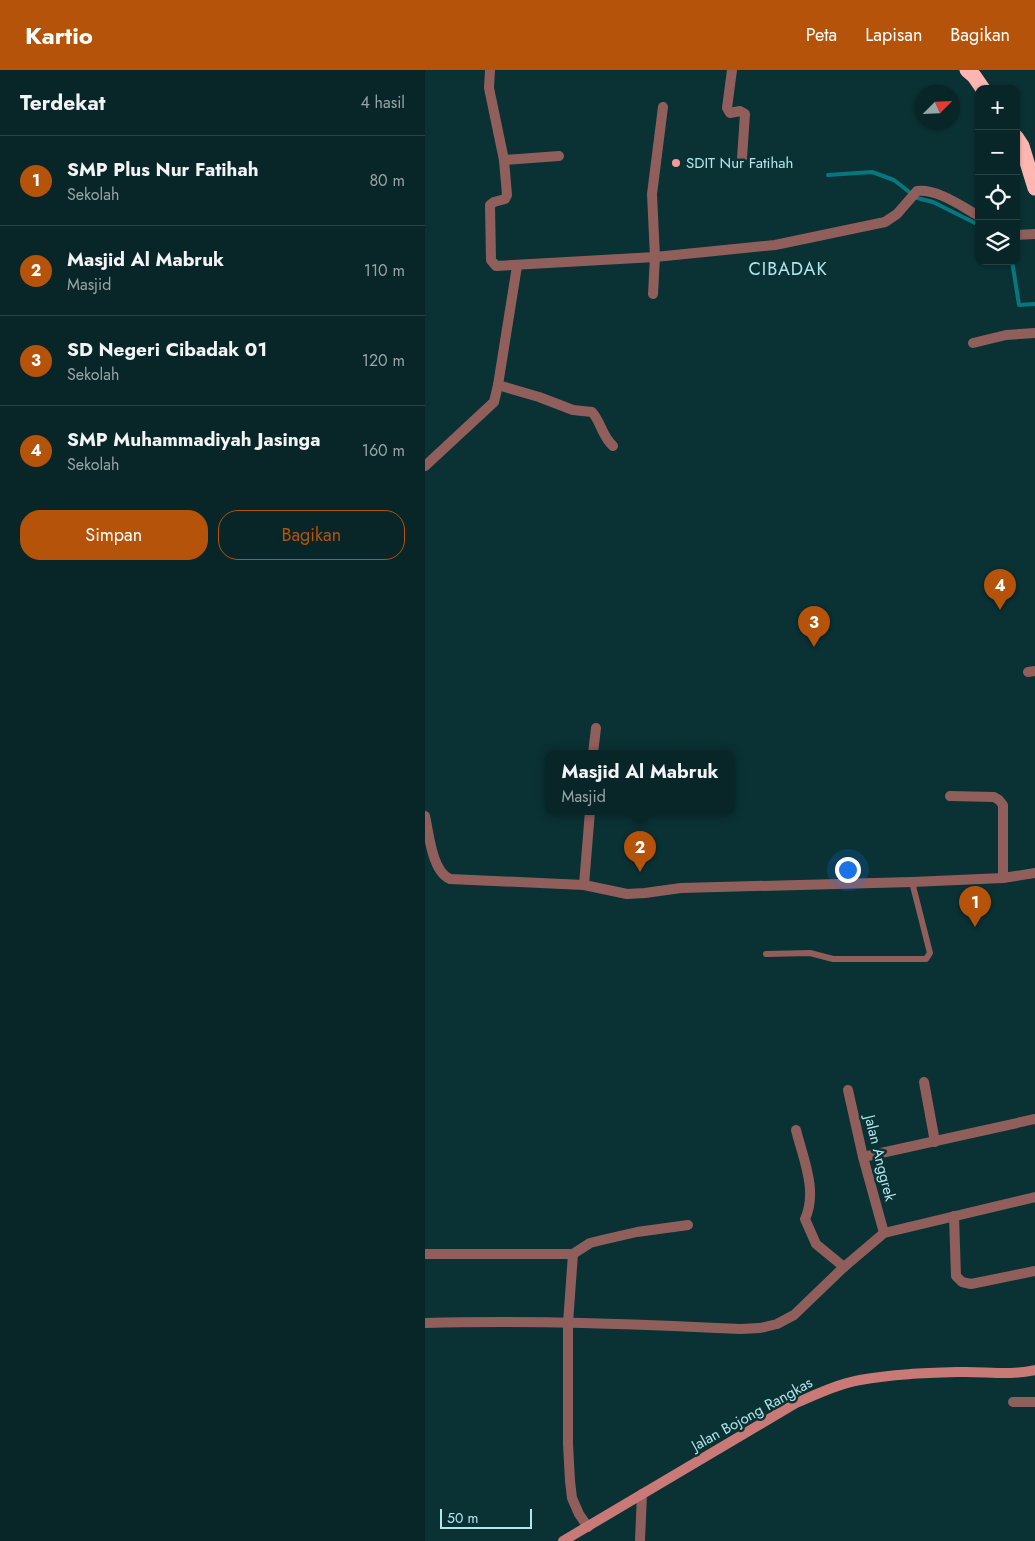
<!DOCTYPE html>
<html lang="id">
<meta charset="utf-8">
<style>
body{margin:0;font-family:Jost,sans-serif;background:#163133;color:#f1f3f6}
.controls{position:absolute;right:15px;top:15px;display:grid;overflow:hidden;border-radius:10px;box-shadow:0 1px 4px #0004}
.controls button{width:45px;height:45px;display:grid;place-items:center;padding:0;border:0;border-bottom:1px solid #294244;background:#082527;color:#f1f3f6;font:25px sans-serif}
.compass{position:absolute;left:490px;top:15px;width:45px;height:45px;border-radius:50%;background:#082527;box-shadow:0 1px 4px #0004;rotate:66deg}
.scale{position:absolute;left:15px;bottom:12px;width:92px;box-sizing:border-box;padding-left:5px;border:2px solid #b2e6ea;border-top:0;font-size:14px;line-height:18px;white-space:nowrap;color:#b2e6ea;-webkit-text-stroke:4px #0a3134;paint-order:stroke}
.you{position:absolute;left:422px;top:799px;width:18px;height:18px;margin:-12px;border:4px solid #fff;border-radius:50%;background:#1a73e8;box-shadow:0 0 0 8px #1a73e833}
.badge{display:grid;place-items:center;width:32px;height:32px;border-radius:50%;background:#b45309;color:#fff;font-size:16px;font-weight:700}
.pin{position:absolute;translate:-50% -41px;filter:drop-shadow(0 1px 2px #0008)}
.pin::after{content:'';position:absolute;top:26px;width:18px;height:15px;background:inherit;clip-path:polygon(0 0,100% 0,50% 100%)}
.popup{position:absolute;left:120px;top:680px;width:190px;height:65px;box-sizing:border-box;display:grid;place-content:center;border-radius:10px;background:#082527;filter:drop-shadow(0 1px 4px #0005);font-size:16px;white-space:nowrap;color:#98a5a7}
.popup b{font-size:19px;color:#f1f3f6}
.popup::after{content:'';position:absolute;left:50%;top:100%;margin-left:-10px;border:10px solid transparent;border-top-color:#082527}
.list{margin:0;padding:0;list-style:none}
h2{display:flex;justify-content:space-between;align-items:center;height:65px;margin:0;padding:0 20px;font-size:21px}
h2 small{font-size:16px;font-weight:400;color:#98a5a7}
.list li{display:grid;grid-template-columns:32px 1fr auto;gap:15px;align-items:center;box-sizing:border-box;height:90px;padding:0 20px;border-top:1px solid #294244}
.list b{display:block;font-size:19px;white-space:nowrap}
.list p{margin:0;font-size:16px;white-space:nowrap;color:#98a5a7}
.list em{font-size:16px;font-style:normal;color:#98a5a7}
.actions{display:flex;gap:10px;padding:15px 20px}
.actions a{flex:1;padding:11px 0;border:1px solid #b45309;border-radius:20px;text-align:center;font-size:18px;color:#b45309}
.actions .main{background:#b45309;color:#fff}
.icon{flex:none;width:28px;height:28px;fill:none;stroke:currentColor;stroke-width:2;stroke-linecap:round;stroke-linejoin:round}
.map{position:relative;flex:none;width:610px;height:1471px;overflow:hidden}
header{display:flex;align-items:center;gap:30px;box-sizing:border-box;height:70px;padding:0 25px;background:#b45309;color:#fff}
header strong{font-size:24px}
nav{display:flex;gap:28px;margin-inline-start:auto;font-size:18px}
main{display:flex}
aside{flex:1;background:#082527}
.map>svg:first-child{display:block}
</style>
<header>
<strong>Kartio</strong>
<nav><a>Peta</a><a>Lapisan</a><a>Bagikan</a></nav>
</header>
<main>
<aside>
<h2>Terdekat<small>4 hasil</small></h2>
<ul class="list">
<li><span class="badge">1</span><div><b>SMP Plus Nur Fatihah</b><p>Sekolah</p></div><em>80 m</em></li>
<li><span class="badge">2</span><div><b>Masjid Al Mabruk</b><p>Masjid</p></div><em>110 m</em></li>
<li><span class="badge">3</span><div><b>SD Negeri Cibadak 01</b><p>Sekolah</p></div><em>120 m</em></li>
<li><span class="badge">4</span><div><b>SMP Muhammadiyah Jasinga</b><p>Sekolah</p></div><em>160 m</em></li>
</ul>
<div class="actions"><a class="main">Simpan</a><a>Bagikan</a></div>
</aside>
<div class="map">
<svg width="610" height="1471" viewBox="0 0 610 1471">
<rect width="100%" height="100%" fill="#0a3134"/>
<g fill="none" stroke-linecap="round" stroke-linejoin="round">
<g stroke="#07777f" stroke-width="4">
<path d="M403 105 447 102 469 110 492 128 508 132 554 155"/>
<path d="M587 191 594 235 610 234"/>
</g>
<path stroke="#905f5c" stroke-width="6" d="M341 884 385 883 408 889H501L505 883 487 812"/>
<g stroke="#905f5c" stroke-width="10">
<path d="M65 0 64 18 79 90 82 125 80 129 69 132 65 135 66 190 71 196 230 187 350 175 460 152 472 144 492 121C513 119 536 136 554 146"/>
<path d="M307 0 302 38 305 43 315 41 320 44 317 88"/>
<path d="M79 90 134 86"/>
<path d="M591 165 610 164"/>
<path d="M228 224 230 187 227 124 238 37"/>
<path d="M548 273 581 265 610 263"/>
<path d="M73 315 114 327 148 340 167 342C176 352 177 366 188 376"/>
<path d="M0 396 69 332 73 315 92 196"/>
<path d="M603 602 610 601"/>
<path d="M168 683 171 658"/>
<path d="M525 726 569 727 574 730 578 735V808"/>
<path d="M0 746C4 763 7 802 25 809L159 815 202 824 220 823 256 818 487 812 578 808 610 803"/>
<path d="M159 815 165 741"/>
<path d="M499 1012 510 1072"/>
<path d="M423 1020 438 1087 459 1163"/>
<path d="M371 1060C378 1088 393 1121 380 1149L391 1174 419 1197"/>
<path d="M438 1087 610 1049"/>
<path d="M529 1146 531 1206 537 1212 546 1214 610 1201"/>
<path d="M0 1184H148L143 1253V1374L145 1411 147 1428 154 1444 163 1457"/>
<path d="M148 1184 165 1173 177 1170 212 1162 263 1155"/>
<path d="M0 1253C105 1250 210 1254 315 1259L335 1258 352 1254 369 1245 419 1197 459 1163 610 1127"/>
<path d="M588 1332H610"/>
<path d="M215 1470 217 1424"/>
</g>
<path stroke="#c97a77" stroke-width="10" d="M138 1471 371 1333C392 1324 413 1314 435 1310 467 1304 502 1303 534 1302 559 1301 585 1306 610 1300"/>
<g stroke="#ffb5b1" stroke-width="15">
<path d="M542 0 549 6 558 19"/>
<path d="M591 67 597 76 610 118"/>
</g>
</g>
<circle fill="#f59b97" stroke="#0a3134" stroke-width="2" cx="251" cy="93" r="5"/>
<g text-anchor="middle" stroke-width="5" stroke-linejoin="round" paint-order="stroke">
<g font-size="15" fill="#b2e6ea" stroke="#0a3134" text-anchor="start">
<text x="261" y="98">SDIT Nur Fatihah</text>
</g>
<g font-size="15" fill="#b2e6ea" stroke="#0a3134">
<text transform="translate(455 1088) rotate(76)" y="5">Jalan Anggrek</text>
<text transform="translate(327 1344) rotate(-29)" y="5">Jalan Bojong Rangkas</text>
</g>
<g font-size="18" letter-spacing="1" fill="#b2e6ea" stroke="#0a3134">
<text x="363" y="205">CIBADAK</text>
</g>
</g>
</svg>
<div class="controls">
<button>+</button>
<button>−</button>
<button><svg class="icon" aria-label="locate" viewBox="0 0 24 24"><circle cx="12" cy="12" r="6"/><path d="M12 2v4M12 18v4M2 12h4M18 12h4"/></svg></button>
<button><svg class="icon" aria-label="layers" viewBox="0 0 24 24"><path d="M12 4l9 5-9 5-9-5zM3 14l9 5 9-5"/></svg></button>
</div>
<svg class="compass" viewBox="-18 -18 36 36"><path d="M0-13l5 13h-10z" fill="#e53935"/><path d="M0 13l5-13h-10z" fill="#98a5a7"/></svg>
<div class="scale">50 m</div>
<div class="you"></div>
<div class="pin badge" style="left:550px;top:857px">1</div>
<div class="pin badge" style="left:215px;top:802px">2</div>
<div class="popup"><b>Masjid Al Mabruk</b>Masjid</div>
<div class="pin badge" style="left:389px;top:577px">3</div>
<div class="pin badge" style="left:575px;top:540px">4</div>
</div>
</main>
